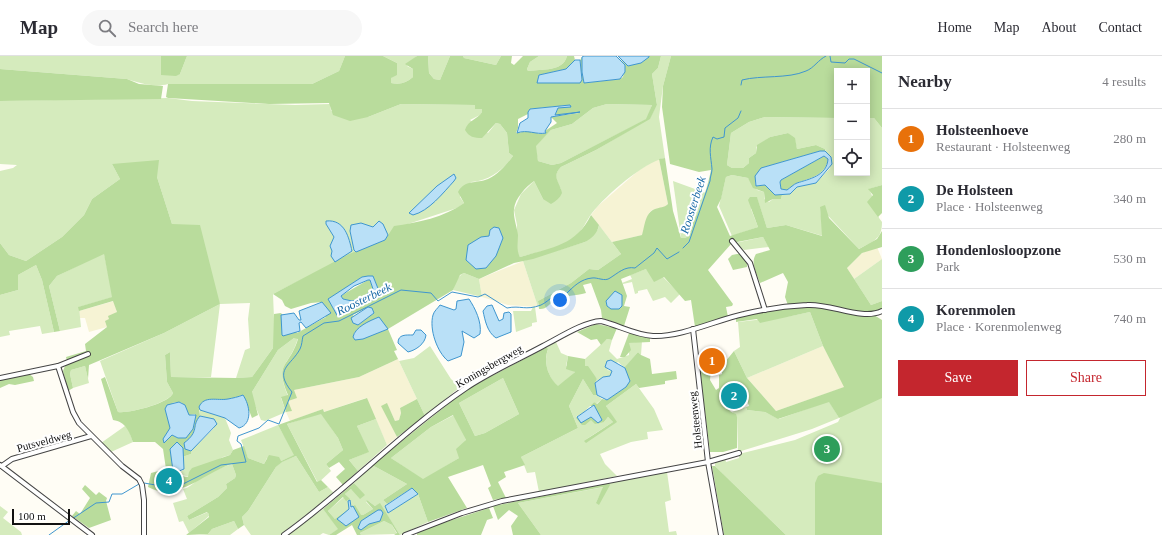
<!DOCTYPE html>
<meta charset="utf-8">
<style>
body{margin:0;font-family:"Times New Roman",serif;background:#f7f7f7;color:#2b2b33}
.controls{position:absolute;right:12px;top:12px;display:grid;overflow:hidden;border-radius:0px;box-shadow:0 2px 10px #0003}
.controls button{width:36px;height:36px;display:grid;place-items:center;padding:0;border:0;border-bottom:1px solid #e1e1e2;background:#fff;color:#2b2b33;font:20px sans-serif}
.scale{position:absolute;left:12px;bottom:10px;width:58px;box-sizing:border-box;padding-left:4px;border:2px solid #111;border-top:0;font-size:11px;line-height:14px;white-space:nowrap;color:#111;-webkit-text-stroke:3px #fff;paint-order:stroke}
.you{position:absolute;left:560px;top:244px;width:14px;height:14px;margin:-10px;border:3px solid #fff;border-radius:50%;background:#1a73e8;box-shadow:0 0 0 6px #1a73e833}
.badge{display:grid;place-items:center;width:26px;height:26px;border-radius:50%;background:#c4262e;color:#fff;font-size:13px;font-weight:700}
.pin{position:absolute;translate:-50% -50%;border:2px solid #fff;box-shadow:0 1px 4px #0006}
.list{margin:0;padding:0;list-style:none}
h2{display:flex;justify-content:space-between;align-items:center;height:52px;margin:0;padding:0 16px;font-size:17px}
h2 small{font-size:13px;font-weight:400;color:#7c7c81}
.list li{display:grid;grid-template-columns:26px 1fr auto;gap:12px;align-items:center;box-sizing:border-box;height:60px;padding:0 16px;border-top:1px solid #e1e1e2}
.list b{display:block;font-size:15px;white-space:nowrap}
.list p{margin:0;font-size:13px;white-space:nowrap;color:#7c7c81}
.list em{font-size:13px;font-style:normal;color:#7c7c81}
.actions{display:flex;gap:8px;padding:12px 16px}
.actions a{flex:1;padding:9px 0;border:1px solid #c4262e;border-radius:0px;text-align:center;font-size:14px;color:#c4262e}
.actions .main{background:#c4262e;color:#fff}
.icon{flex:none;width:22px;height:22px;fill:none;stroke:currentColor;stroke-width:2;stroke-linecap:round;stroke-linejoin:round}
.map{position:relative;flex:none;width:882px;height:479px;overflow:hidden}
header{display:flex;align-items:center;gap:24px;box-sizing:border-box;height:56px;padding:0 20px;background:#fff;border-bottom:1px solid #e1e1e2}
header strong{font-size:19px}
nav{display:flex;gap:22px;margin-inline-start:auto;font-size:14px}
.search{width:280px;height:36px;background:#f7f7f7;display:flex;align-items:center;gap:10px;box-sizing:border-box;padding:0 14px;border-radius:22px;color:#7c7c81;font-size:15px}
main{display:flex}
aside{flex:1;background:#fff}
.map>svg:first-child{display:block}
</style>
<header>
<strong>Map</strong>
<div class="search"><svg class="icon" aria-label="search" viewBox="0 0 24 24"><circle cx="10" cy="10" r="6"/><path d="M15 15l6 6"/></svg>Search here</div>
<nav><a>Home</a><a>Map</a><a>About</a><a>Contact</a></nav>
</header>
<main>
<div class="map">
<svg width="882" height="479" viewBox="0 0 882 479">
<rect width="100%" height="100%" fill="#fffdf5"/>
<g fill="#f6f3d4">
<path d="M657 103H659L668 148 665 151 652 154 649 157 642 179 612 186 591 159 598 150 638 115Z"/>
<path d="M877 191 882 203 854 223 847 212 862 197Z"/>
<path d="M523 205 538 251 508 249 482 241 479 223Z"/>
<path d="M114 245 117 256 109 263 107 271 89 276 85 262H80L79 255Z"/>
<path d="M823 290 845 331 776 355 747 322Z"/>
<path d="M398 303 417 343 400 352 401 357 399 364 395 365 387 348 382 350 397 381 387 389 366 342 324 356 323 353 290 365 286 356 291 355 288 345 294 334 359 321Z"/>
</g>
<g fill="#d5ebbd">
<path d="M0 0H161V19L180 18 187 0H345L339 15 312 28H168C155 32 139 27 127 23L0 13Z"/>
<path d="M383 0H417L407 10 413 13V21C406 27 400 29 391 27V22L397 7Z"/>
<path d="M428 0H450L440 24 434 23 429 17Z"/>
<path d="M463 0H501L496 9 464 2Z"/>
<path d="M539 0H567C563 16 542 13 528 15L527 13 530 6Z"/>
<path d="M661 0H671L663 30 659 61 665 102C644 106 606 139 592 157 586 165 583 174 575 181 561 193 537 196 520 201L517 196V169L514 154 521 138 534 125 543 143 561 133C556 124 553 119 561 111L596 94 650 62 657 49 652 18 658 12Z"/>
<path d="M168 42 192 45 295 49 330 48 331 55 368 61 401 48 475 49 482 53V56L480 59 470 64 488 77 496 67 500 68 507 77 509 97 513 100C502 115 490 124 471 126L460 141 464 147 457 152 408 168 385 184 356 196 273 238 275 287 273 292 252 321 236 322 245 294 250 292 248 263 250 247 220 248 211 321H171L170 296 165 299 167 326 173 337C169 347 128 358 118 356L100 305 164 277 220 248 172 168 157 121 112 108 120 123 92 143 84 159 62 181 26 205 9 199 0 187V115L13 112 17 109 0 108V45Z"/>
<path d="M607 48 652 49 647 63 561 107 552 109 538 105 535 90 551 74 572 68 593 52Z"/>
<path d="M765 61 837 62V117H867V62H874L882 72V129L869 133C875 143 874 157 882 166 882 184 873 185 859 193L820 151 823 180 786 169 767 172 757 142 751 153 758 171 732 180 719 150 726 121 732 119 748 122 757 134 764 136V143L769 146 773 143H781L782 139 790 138 797 131 816 127 830 112 829 99 826 98 825 93 816 89 797 93 795 85 788 77 770 81 756 91V97L749 102V107L743 112H732L727 109 731 77 749 66Z"/>
<path d="M673 125 706 137 695 166 686 182H681Z"/>
<path d="M599 169 621 198 598 214 589 213 571 227 538 245V251L523 205 585 186 598 173Z"/>
<path d="M763 181 769 191 744 194 735 187Z"/>
<path d="M104 197 113 241 79 251 81 271 60 275 49 230 57 220Z"/>
<path d="M882 203V245L871 249 854 223Z"/>
<path d="M36 209 42 224 54 276 42 278 40 270 9 275 10 279 0 281V239L18 234V219Z"/>
<path d="M646 213 663 221 680 238 671 247 665 241 653 245 647 233 638 235V237L635 238 632 226 623 228 622 227 632 223 630 219Z"/>
<path d="M464 217 479 223 482 241 453 234C455 227 457 221 464 217Z"/>
<path d="M533 251H535L537 266 532 267V270L516 276 513 255H531Z"/>
<path d="M810 256 823 290 747 322 734 295 740 291 738 266 791 260Z"/>
<path d="M294 282H298C289 312 274 306 288 340L281 342 286 356 265 365 261 364 252 342V336L278 294Z"/>
<path d="M607 283 612 284 609 295 617 303 629 299V287L642 285 641 299 638 296 625 312 618 306 607 314 612 315 610 320 598 324 595 327 597 323 585 310V303Z"/>
<path d="M556 286 561 297 568 300 566 310 575 316 558 331C548 321 543 306 548 293L547 291Z"/>
<path d="M430 290 451 323 460 331 425 360 399 305 414 302Z"/>
<path d="M882 304V427H879L815 464V479H786L715 410V406L725 402 726 406 739 402V398L795 384 838 366 852 339Z"/>
<path d="M85 310 89 327 73 332 70 318 71 314Z"/>
<path d="M503 322 519 358 485 377 475 380 459 347Z"/>
<path d="M583 323 593 339H597L602 343 596 348 594 346 584 356 576 361 604 366 608 361 613 366 585 384 616 366 606 350 636 328 654 353 663 374 647 376 648 383 631 386 600 398 605 408 617 420 539 436 535 416 527 417 521 401 578 372 569 350Z"/>
<path d="M829 345 839 362 812 373 738 396 737 361 732 356 746 351 747 354 765 356 779 363Z"/>
<path d="M200 354 225 362 231 377 229 384 233 394 230 399 223 401 189 421 176 417 182 415 184 413 182 401 191 398V395L214 372 203 360H200Z"/>
<path d="M321 357 338 382 343 394 326 408 331 415 318 427 287 368Z"/>
<path d="M454 359 466 384 459 402 423 424 391 402 431 371Z"/>
<path d="M376 363 387 389 358 415 349 404 368 396 357 370Z"/>
<path d="M278 369 295 399 281 405 267 402 264 408 248 402 241 384Z"/>
<path d="M125 370 128 372 133 386 111 396 101 387Z"/>
<path d="M296 400 319 436 328 431 334 437 280 479H251L244 469 242 461 248 455 276 411 281 406Z"/>
<path d="M232 408 236 419 235 422 226 428 227 432 218 441 187 460 189 464 208 456 209 458V460L189 477 183 465 179 466 173 447 187 443 183 433C191 431 193 427 199 423 209 416 221 412 232 408Z"/>
<path d="M372 409 407 428 383 444 387 448 385 450 388 457 418 438 428 466 400 479 380 448 375 450 367 444 366 446 373 453 363 459 335 463 328 455 344 441 349 443 345 438 351 433 364 439 354 427Z"/>
<path d="M667 416 671 444 665 446 669 476 676 475 677 479H541L518 447 604 431 596 447 609 427Z"/>
<path d="M0 450 8 456 3 462 21 476 22 479H0Z"/>
<path d="M323 453 339 473 329 479 323 477 320 479H287Z"/>
<path d="M234 465 238 473 230 479H199L208 478 212 473Z"/>
<path d="M384 465 392 469 397 478 361 479 360 477Z"/>
</g>
<g fill="#b9dc9c" fill-rule="evenodd">
<path d="M161 0H187L180 18 176 20 161 19Z"/>
<path d="M345 0H383L397 7V19L391 22V27C400 29 406 27 413 21V13L405 8 417 0H428L429 17 434 23 440 24 450 0H463L464 2 496 9 501 0H512L511 7 514 9 523 0H539L530 6 527 13 528 15C542 13 563 16 567 0H574L575 4 566 13 539 19 538 27 582 24 580 4 582 1V16L584 27 620 23 623 21 625 9 616 0 628 10 649 0H661L658 12 652 18 657 49 650 63 596 94 561 111C551 121 560 126 562 137 560 142 556 145 551 148L543 143 534 125C526 131 515 142 514 153 513 161 517 171 518 179 518 186 516 194 520 201 550 192 576 190 591 159L599 169C597 178 592 182 585 186L533 203 514 207 479 223 464 217 460 219 453 234 388 273 397 294 394 295 398 303 359 321 294 334 297 342 288 345 292 355 286 356 281 341 288 339C274 306 289 312 298 283L294 282 278 294 252 336 258 359 252 362 243 339C237 341 231 343 224 344 213 344 206 341 199 351L200 360 195 369V376L190 382 189 395H191V398L182 401 183 392 173 414 176 417H158L159 423 164 429 181 428V420L188 421 189 416 192 412 230 399 233 394 244 390 248 402 264 408 269 399 279 401 281 405 294 399 278 369 323 353 324 356 367 342 376 363 357 370 369 396 349 404 358 415 343 429 336 421 345 413 339 406 329 412 326 408 343 394 338 382 321 358 287 368 317 426 321 424 328 431 319 436 296 400 282 406 276 411 248 455 242 461 244 469 238 473 234 465 212 473 208 478 186 479 209 461V458L207 456 189 464 187 460 218 441 227 432 226 428 235 422 236 419 232 408C205 416 177 447 148 431L151 417 166 413 163 393 155 386H133C129 375 126 366 113 364L101 323 105 321 118 356C128 358 170 347 173 337L167 326 165 299 170 296 171 321 236 322 252 321 273 292 274 258 281 257 297 277 326 261 322 246 311 247 291 253 285 250 282 244 273 238 349 198 385 184 394 170C417 167 445 161 464 147L458 136C465 123 476 128 488 123 499 118 506 109 513 100L509 97 507 77 500 68 496 67 482 82C474 82 469 81 465 74 468 64 477 64 482 56V53H475V49L401 48 368 61 350 65 333 59 329 47 269 48 168 42 166 41 168 28H312L339 15ZM607 48 652 49 646 63 561 107 552 109 538 105 536 90 551 74 572 68 593 52ZM570 49 558 52 555 59 579 57 551 61 557 67 545 75 546 77 540 78 529 75 516 77 518 72V63L528 58 530 53ZM373 220 381 240 338 261 329 243 362 221ZM368 251 374 257 358 269 353 259ZM372 264 388 273 370 280 354 277ZM179 346 182 347 189 359 195 358 193 373 178 382 172 379 163 383 170 374 172 347Z"/>
<path d="M671 0H882V72L874 62H867V15H837V62L765 61 749 66 731 77 727 109 732 112H743L749 107V102L756 97 757 89 770 81 788 77 795 82 797 93 816 89 825 93V95H820L761 112 755 125 756 130 765 129 775 139H782L781 143H773L765 147 764 136 753 132 748 122 732 119 726 121 721 143 717 151 730 180 758 171 748 144 750 141H757L767 172 786 169 822 180 820 151 825 149 829 162 859 193 877 183 882 175V191L862 197 847 212 871 249 882 245V254L874 259 882 264V342L839 362 829 346 778 363 765 356 747 354 746 351 749 350 743 333 737 325 725 332C723 343 724 354 736 358L737 361V392L723 396H710L700 315 711 313 710 324 716 334 719 332V319L722 318V313L726 310 725 306 734 295 747 322 776 355 844 331 823 290 810 256 760 267 757 263 736 266V262L753 257 789 252 785 241 788 226 783 217 760 227C757 218 750 207 756 198L770 194 763 181 732 187 708 214 733 248 732 250 726 251 728 261 695 271 691 244 685 245 664 221 654 226 646 213 621 223 627 240 624 250 630 251 624 270 602 262 601 254 591 227 583 229 586 237C575 240 566 239 555 244 549 248 546 254 539 253L538 245 571 227 589 213 598 214 621 198 612 186 642 179C645 169 645 157 655 153 660 151 664 152 668 148L659 103 665 102 673 155 681 182H686C697 160 706 139 711 114L699 116 670 108 662 51 663 30Z"/>
<path d="M0 13 127 23 139 28 163 30 161 43 0 45Z"/>
<path d="M824 100 828 103C826 120 809 122 797 127 794 128 790 132 787 134L781 133 780 126 781 124Z"/>
<path d="M159 104 157 121 172 168 200 169 220 248 164 277 89 309 88 323 85 310 71 314 70 318 73 332 68 335 63 315 67 305 66 301 86 295 85 288 107 271 105 265 109 263 108 260 117 256 113 245 79 255 78 251 112 241 104 198 57 220 49 230 60 275 54 276 42 224 36 209 18 219V234L0 239V187L9 199 26 205 62 181 84 159 92 143 120 123 112 108Z"/>
<path d="M882 129V157L878 161 867 146 873 139 868 133Z"/>
<path d="M737 198H741L747 206V211L733 214 728 203 732 199Z"/>
<path d="M368 224H370L373 233C369 243 353 247 343 243L341 240C349 235 359 229 368 224Z"/>
<path d="M596 268 617 272 612 284 607 283 601 289 597 283 591 284 577 276Z"/>
<path d="M629 277 650 282V286L629 287 631 294 625 301H620Z"/>
<path d="M547 291 548 293C543 306 548 321 558 330L575 316 566 313 568 300 585 303V310H588L597 323 595 327 597 339H593L583 323 569 350 578 372 521 401 525 409 504 416 506 421 498 426 506 442 493 444 488 432 491 430 483 409 448 421 467 452 428 466 418 438 412 432 387 448 383 444 407 428 372 409 467 333ZM503 322 519 358 485 377 475 380 459 347ZM453 359 466 384 456 393 459 402 423 423 391 402 431 371Z"/>
<path d="M638 296 641 299 650 303 652 318 676 315 677 323 665 325V328L639 332 636 328 606 350 617 366 586 387 584 385 613 366 608 361 604 366 595 368 591 364 585 369H582L576 362 579 360 577 361H591L595 364 594 350H590L594 346 597 348 602 343 607 344 626 331 625 311Z"/>
<path d="M29 318 33 321 34 325 15 329 9 328 0 332V324Z"/>
<path d="M417 343 425 360 397 381 381 350 387 347 395 365 399 364 401 357 400 352Z"/>
<path d="M712 410H715L786 479H724Z"/>
<path d="M824 417 882 427V479H815V427L818 420Z"/>
<path d="M354 427 365 439 360 443 351 433 345 438 350 443 346 445 343 441 328 455 335 463 355 449 361 459H363L373 453 366 445 367 444 375 450 380 447 400 479H394L397 477 392 469 384 465 360 477 361 479H357L352 469 336 479H329L338 473 323 453Z"/>
<path d="M609 427 610 429 599 449 596 447 603 431 518 447 541 479H513L511 470 518 460 509 454 498 464 493 450Z"/>
<path d="M85 429 96 439 99 436 107 442 106 445 111 464 89 472 72 460 76 455 80 458 90 442 82 433Z"/>
<path d="M489 452 493 462 487 464 481 479H417V476L410 479 418 475Z"/>
</g>
<g fill="#b9e0f7" stroke="#3f96cf" fill-rule="evenodd">
<path d="M584 0H616L625 9V16L620 23 584 27 582 16V1Z"/>
<path d="M618 0H649V1L641 7 628 10Z"/>
<path d="M575 4H580L582 24 580 27H537L539 19 566 13Z"/>
<path d="M570 49 571 51 558 52 555 59 580 56 551 61V66L545 75 546 77C536 79 527 73 517 77L520 67 528 62V56L530 53Z"/>
<path d="M820 95H825L831 101 832 108 816 127 797 131 790 138 775 139 765 129 756 130 755 120 761 112ZM824 100 828 103C827 120 809 123 797 127 794 128 790 132 787 134L781 133 780 126 781 124Z"/>
<path d="M454 118 456 122 454 125C443 137 429 155 413 159L409 157 437 130Z"/>
<path d="M326 165C345 163 349 182 352 195L335 206 331 200 332 195 330 190 334 181 326 168Z"/>
<path d="M379 165 383 168 388 179 385 184 356 196 354 194 350 175 351 169 361 167 373 171Z"/>
<path d="M494 171 499 172 503 182 496 200 486 212 476 213 466 204 468 189 481 181 489 180 490 174Z"/>
<path d="M368 220H373L381 240 338 261 328 243 362 221ZM368 224H370L373 233 367 238V241L352 245 343 243 341 240 354 230Z"/>
<path d="M615 235 622 239V250L619 253H611L607 250 606 245Z"/>
<path d="M469 243C475 252 482 266 480 278L474 282 462 275 464 286 461 300 448 305C437 296 429 273 433 259 434 255 438 252 440 249L454 254 456 253 457 245Z"/>
<path d="M322 246 331 257 306 272 301 266 299 267 300 275 283 280 282 279 281 259 294 257 299 264H301L299 255Z"/>
<path d="M492 249 499 265 503 263 504 257 509 256 511 258V276L496 282C487 276 485 264 483 255L487 250Z"/>
<path d="M368 251 372 252 374 257 358 269 353 267 351 262Z"/>
<path d="M379 261 388 273 363 283 355 284 353 281C355 271 369 265 379 261Z"/>
<path d="M416 274H421L426 279C425 288 416 294 408 296L398 287C398 278 406 279 413 279Z"/>
<path d="M611 304 625 312 630 325 626 331 607 344 597 339 595 327 603 321 610 320 612 315 605 311 607 305Z"/>
<path d="M243 339C250 349 253 368 239 372L225 362 200 354 199 351C204 339 217 345 228 343 233 342 238 341 243 339Z"/>
<path d="M179 346 185 349 189 359H196L193 373 186 382H178L172 379 164 387 163 383 170 372 165 353 167 349Z"/>
<path d="M594 349 602 364 598 367 591 361 581 367 577 361Z"/>
<path d="M200 360 214 363 217 368 191 395 185 393 184 387C200 375 191 370 200 360Z"/>
<path d="M177 386 183 392 184 413 177 416 173 415 170 393Z"/>
<path d="M412 432 418 438 388 457 385 450Z"/>
<path d="M350 444 351 451 353 450 359 461 346 470 337 463 349 453 348 445Z"/>
<path d="M378 454H381L383 457 380 465 369 468 361 474 358 472 361 465Z"/>
</g>
<g fill="none" stroke-linecap="round" stroke-linejoin="round">
<g stroke="#3f96cf" stroke-width="1">
<path d="M830 0 831 6 845 7 849 3H854L882 17"/>
<path d="M741 29 742 24C761 19 788 23 806 15 814 12 818 4 826 0"/>
<path d="M683 192 689 186 710 125C710 121 712 117 712 113 711 101 708 92 713 81L717 83 724 81 725 72 738 62 741 55"/>
<path d="M144 427 167 431 181 429 221 409 246 406 241 388 237 385 238 380 259 372 268 364 279 368 292 336C273 313 291 310 300 293 302 289 302 284 303 280L324 267 339 265 401 234 431 237 438 245 452 236 478 241 485 238 507 252C521 249 525 255 541 249 550 245 556 234 566 238 574 230 581 223 592 222 597 221 605 226 610 222 618 217 625 210 635 212L654 197 657 192 667 203 679 196"/>
<path d="M72 463 96 447 109 446 112 438H122L139 428"/>
<path d="M49 479 70 464"/>
</g>
<g stroke="#444" stroke-width="6">
<g id="street">
<path d="M732 185 750 207 765 254"/>
<path d="M693 273 708 406 721 479"/>
<path d="M58 310 73 356 79 367 122 410 139 423 142 429 144 444V479"/>
<path d="M0 322 58 310 88 298"/>
<path d="M0 409 92 479"/>
<path d="M2 410 12 403 91 380"/>
<path d="M284 479C347 434 401 376 466 332 490 316 517 304 543 290 559 282 583 266 601 265 618 269 635 279 653 280 682 281 716 264 744 258 765 253 786 250 807 249 830 247 862 265 882 255"/>
<path d="M405 479 462 457 502 445 708 406 739 397"/>
</g>
</g>
<use href="#street" stroke="#fff" stroke-width="4"/>
</g>
<g text-anchor="middle" stroke-width="4" stroke-linejoin="round" paint-order="stroke">
<g font-size="11" fill="#111" stroke="#fff">
<text transform="translate(489 310) rotate(-30)" y="4">Koningsbergweg</text>
<text transform="translate(695 364) rotate(-96)" y="4">Holsteenweg</text>
<text transform="translate(44 385) rotate(-15)" y="4">Putsveldweg</text>
</g>
<g font-size="12" font-style="italic" fill="#1768a6" stroke="#fff">
<text transform="translate(693 149) rotate(-72)" y="4">Roosterbeek</text>
<text transform="translate(364 243) rotate(-26)" y="4">Roosterbeek</text>
</g>
</g>
</svg>
<div class="controls">
<button>+</button>
<button>−</button>
<button><svg class="icon" aria-label="locate" viewBox="0 0 24 24"><circle cx="12" cy="12" r="6"/><path d="M12 2v4M12 18v4M2 12h4M18 12h4"/></svg></button>
</div>
<div class="scale">100 m</div>
<div class="you"></div>
<div class="pin badge" style="left:712px;top:305px;background:#e8710a">1</div>
<div class="pin badge" style="left:734px;top:340px;background:#0f9aa8">2</div>
<div class="pin badge" style="left:827px;top:393px;background:#2e9e5b">3</div>
<div class="pin badge" style="left:169px;top:425px;background:#0f9aa8">4</div>
</div>
<aside>
<h2>Nearby<small>4 results</small></h2>
<ul class="list">
<li><span class="badge" style="background:#e8710a">1</span><div><b>Holsteenhoeve</b><p>Restaurant · Holsteenweg</p></div><em>280 m</em></li>
<li><span class="badge" style="background:#0f9aa8">2</span><div><b>De Holsteen</b><p>Place · Holsteenweg</p></div><em>340 m</em></li>
<li><span class="badge" style="background:#2e9e5b">3</span><div><b>Hondenlosloopzone</b><p>Park</p></div><em>530 m</em></li>
<li><span class="badge" style="background:#0f9aa8">4</span><div><b>Korenmolen</b><p>Place · Korenmolenweg</p></div><em>740 m</em></li>
</ul>
<div class="actions"><a class="main">Save</a><a>Share</a></div>
</aside>
</main>
